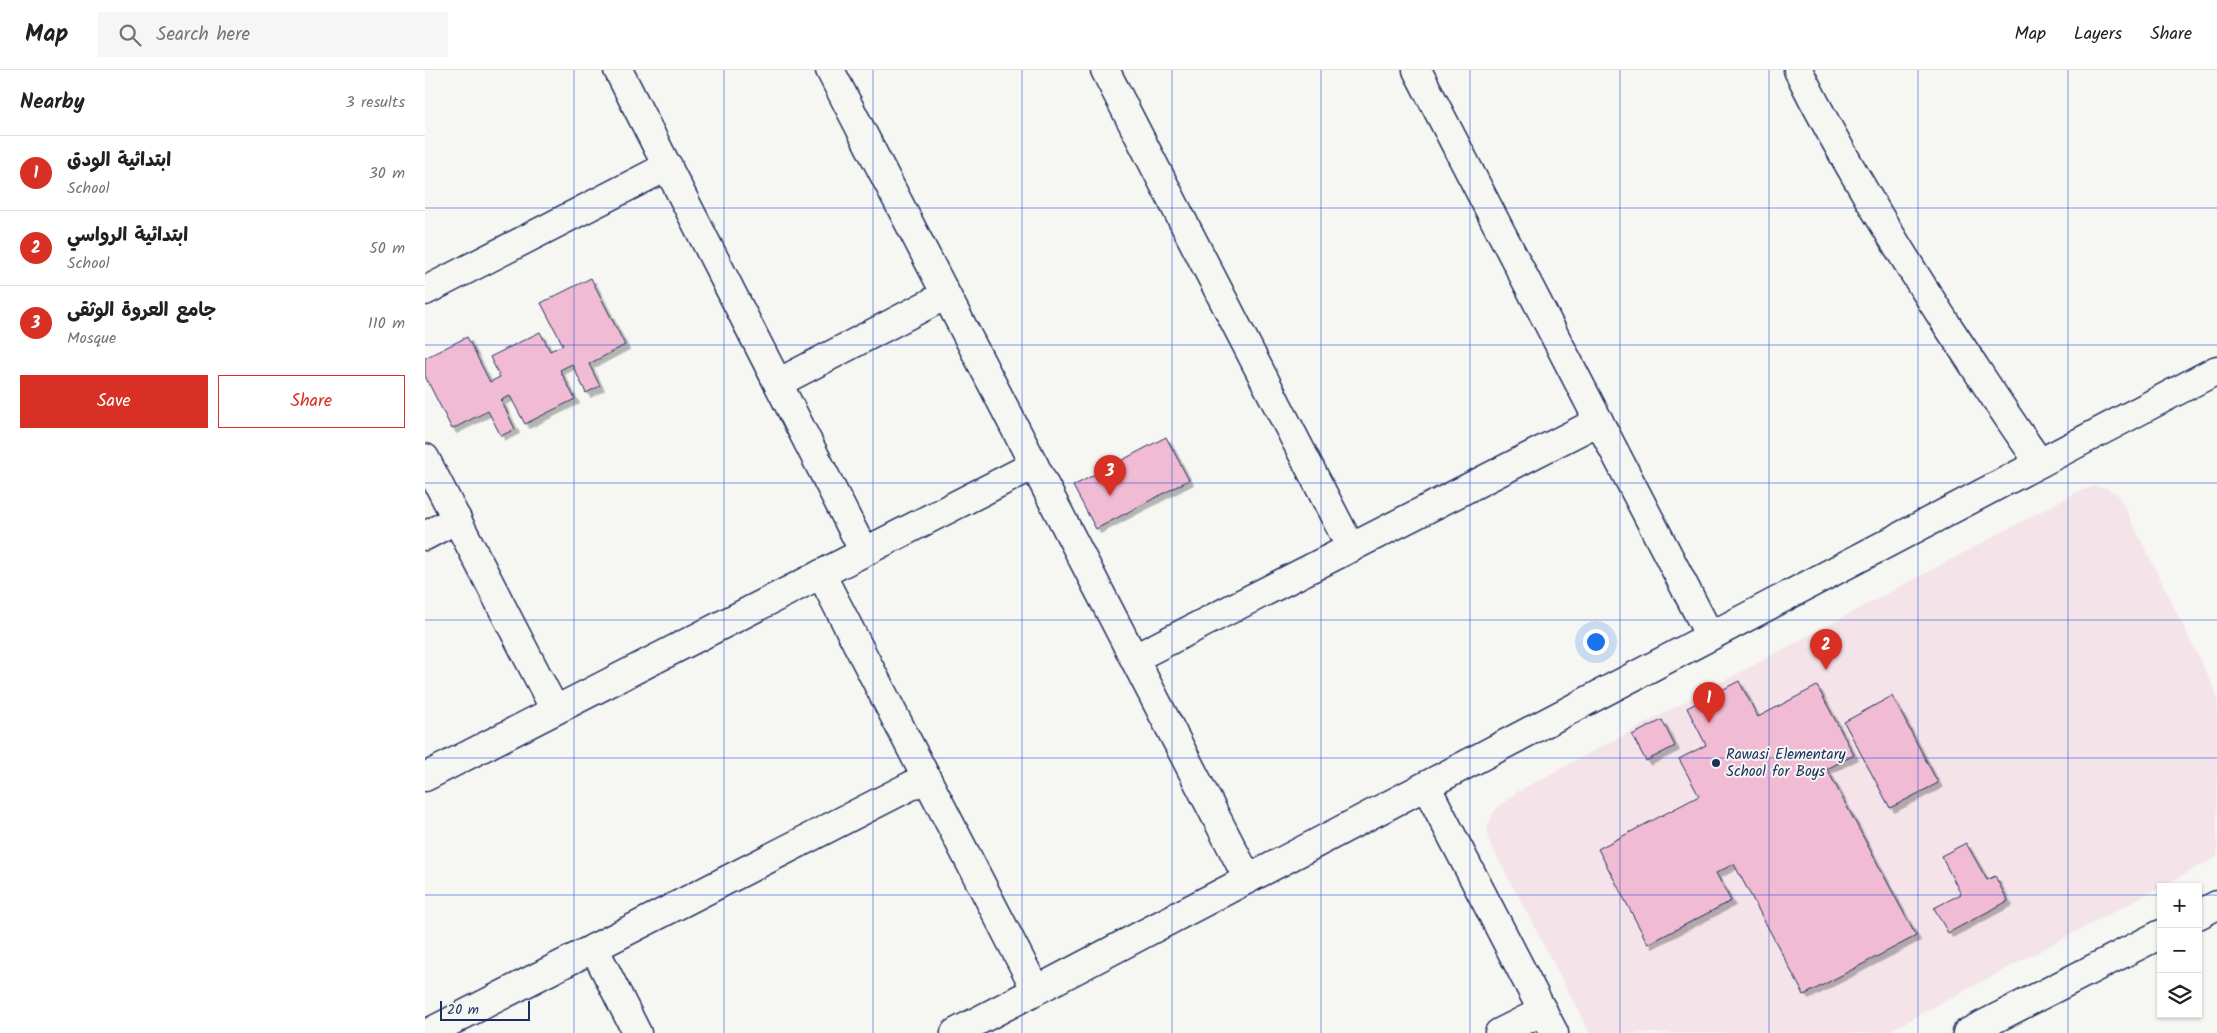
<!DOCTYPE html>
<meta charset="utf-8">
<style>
body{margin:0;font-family:Kalam,"Playpen Sans Arabic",sans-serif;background:#f6f6f6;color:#202124}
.controls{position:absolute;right:15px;bottom:15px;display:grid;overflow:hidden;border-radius:0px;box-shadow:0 1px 4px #0004}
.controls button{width:45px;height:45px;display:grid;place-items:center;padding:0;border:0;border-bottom:1px solid #e0e0e0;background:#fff;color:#202124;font:25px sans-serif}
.scale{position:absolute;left:15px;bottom:12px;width:90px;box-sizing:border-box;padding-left:5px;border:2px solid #1b2f5e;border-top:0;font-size:14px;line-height:18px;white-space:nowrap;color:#1b2f5e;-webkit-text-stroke:4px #f6f6f2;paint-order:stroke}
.you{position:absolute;left:1170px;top:571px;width:18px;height:18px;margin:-12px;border:4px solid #fff;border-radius:50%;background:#1a73e8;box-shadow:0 0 0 8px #1a73e833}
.badge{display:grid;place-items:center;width:32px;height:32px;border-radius:50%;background:#d93025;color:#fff;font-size:16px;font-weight:700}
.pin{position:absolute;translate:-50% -41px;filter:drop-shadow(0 1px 2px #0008)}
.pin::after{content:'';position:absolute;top:26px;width:18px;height:15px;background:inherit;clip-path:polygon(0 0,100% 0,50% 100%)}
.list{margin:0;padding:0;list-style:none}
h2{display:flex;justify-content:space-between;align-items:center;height:65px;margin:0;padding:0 20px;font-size:21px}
h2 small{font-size:16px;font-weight:400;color:#757577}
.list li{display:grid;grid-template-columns:32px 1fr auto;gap:15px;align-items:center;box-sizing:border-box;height:75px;padding:0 20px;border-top:1px solid #e0e0e0}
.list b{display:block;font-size:19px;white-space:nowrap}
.list p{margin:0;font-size:16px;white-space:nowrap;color:#757577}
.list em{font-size:16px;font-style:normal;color:#757577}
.actions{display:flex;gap:10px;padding:15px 20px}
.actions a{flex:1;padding:11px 0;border:1px solid #d93025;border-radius:0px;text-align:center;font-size:18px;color:#d93025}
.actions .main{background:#d93025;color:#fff}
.icon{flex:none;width:28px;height:28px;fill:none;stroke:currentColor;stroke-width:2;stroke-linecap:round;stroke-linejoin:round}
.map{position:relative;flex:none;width:1792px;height:963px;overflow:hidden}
header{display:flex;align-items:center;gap:30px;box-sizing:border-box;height:70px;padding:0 25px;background:#fff;border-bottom:1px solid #e0e0e0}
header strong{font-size:24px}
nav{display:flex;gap:28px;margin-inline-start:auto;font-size:18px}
.search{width:350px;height:45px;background:#f6f6f6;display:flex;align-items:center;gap:12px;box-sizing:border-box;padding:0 18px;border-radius:0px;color:#757577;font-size:19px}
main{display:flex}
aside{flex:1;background:#fff}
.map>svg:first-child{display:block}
</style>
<header>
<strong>Map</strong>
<div class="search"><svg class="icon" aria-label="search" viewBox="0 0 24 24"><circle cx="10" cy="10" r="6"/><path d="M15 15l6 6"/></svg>Search here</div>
<nav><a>Map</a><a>Layers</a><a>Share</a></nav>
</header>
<main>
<aside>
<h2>Nearby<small>3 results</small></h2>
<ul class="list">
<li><span class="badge">1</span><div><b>ابتدائية الودق</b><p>School</p></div><em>30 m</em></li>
<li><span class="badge">2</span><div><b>ابتدائية الرواسي</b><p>School</p></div><em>50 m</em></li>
<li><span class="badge">3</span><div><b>جامع العروة الوثقى</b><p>Mosque</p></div><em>110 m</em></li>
</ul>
<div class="actions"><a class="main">Save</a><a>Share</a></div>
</aside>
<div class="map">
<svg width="1792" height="963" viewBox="0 0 1792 963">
<defs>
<filter id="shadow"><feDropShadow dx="4.5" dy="4.5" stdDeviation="0" flood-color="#0004"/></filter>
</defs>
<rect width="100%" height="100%" fill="#f6f6f2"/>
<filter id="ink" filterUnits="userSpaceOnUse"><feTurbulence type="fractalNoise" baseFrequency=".02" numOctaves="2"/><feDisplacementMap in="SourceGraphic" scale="10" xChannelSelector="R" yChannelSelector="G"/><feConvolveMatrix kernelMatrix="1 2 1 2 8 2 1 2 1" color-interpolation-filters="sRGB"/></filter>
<g filter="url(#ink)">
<path fill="#f4e4e9" d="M1670 416 1681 418 1692 424 1698 434 1792 624V787L1460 963H1165L1063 769 1062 759 1069 741 1090 723 1650 423Z"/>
<g fill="#f1bbd3" stroke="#1b2f5e" filter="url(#shadow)">
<path d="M166 208 200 275 164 294 175 316 161 323 147 294 135 300 150 329 100 354 85 326 76 330 90 359 76 366 63 341 27 359 0 306V288L42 267 65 312 75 307 65 287 115 262 125 281 138 275 116 233Z"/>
<path d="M741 367 764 410 671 459 648 416Z"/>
<path d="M1314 611 1333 647 1392 616 1429 685 1402 699 1491 866 1379 925 1309 794 1291 803 1306 831 1223 874 1173 779 1274 726 1254 689 1281 675 1262 638Z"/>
<path d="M1467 626 1513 713 1465 738 1419 652Z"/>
<path d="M1237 650 1250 676 1221 691 1207 665Z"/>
<path d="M1541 773 1562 810 1570 806 1583 831 1523 863 1509 838 1536 824 1516 786Z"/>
</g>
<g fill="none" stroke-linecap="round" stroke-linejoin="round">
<g stroke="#1b2f5e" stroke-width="31">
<g id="minor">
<path d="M193 0 439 482"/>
<path d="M405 0 823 809"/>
<path d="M680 0 926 478"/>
<path d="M992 0 1285 566"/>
<path d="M1373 0C1417 88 1469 172 1522 255 1553 301 1582 348 1615 393"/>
<path d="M0 221 243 96"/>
<path d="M353 313 521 225"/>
<path d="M0 388 130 640"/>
<path d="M0 466 32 449"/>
<path d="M396 504 611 920"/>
<path d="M710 588 1174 351"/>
<path d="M0 707 609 395"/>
<path d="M1001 716 1129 963"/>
<path d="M1773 845 1792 835"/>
<path d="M169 878 212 963"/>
<path d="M3 963 501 708"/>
<path d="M530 963 1792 300"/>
<path d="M1074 963 1118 941"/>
<path d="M1542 963 1736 864"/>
</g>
</g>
<use href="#minor" stroke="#f6f6f2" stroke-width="28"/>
</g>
</g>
<path fill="none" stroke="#1d4ed8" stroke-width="1" stroke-opacity="0.55" d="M149 0V963M299 0V963M448 0V963M597 0V963M747 0V963M896 0V963M1045 0V963M1195 0V963M1344 0V963M1493 0V963M1643 0V963M0 138H1792M0 275H1792M0 413H1792M0 550H1792M0 688H1792M0 825H1736M1773 825H1792"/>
<circle fill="#1b2f5e" stroke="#f6f6f2" stroke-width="2" cx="1291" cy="693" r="5"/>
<g text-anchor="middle" stroke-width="4" stroke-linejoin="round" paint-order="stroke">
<g font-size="15" fill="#1b2f5e" stroke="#f6f6f2" text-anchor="start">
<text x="1301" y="689">Rawasi Elementary<tspan x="1301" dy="17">School for Boys</tspan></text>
</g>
</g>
</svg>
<div class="controls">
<button>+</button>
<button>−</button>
<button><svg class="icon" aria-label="layers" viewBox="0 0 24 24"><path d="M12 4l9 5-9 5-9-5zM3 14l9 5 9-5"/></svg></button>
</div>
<div class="scale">20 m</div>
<div class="you"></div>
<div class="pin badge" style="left:1284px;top:653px">1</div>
<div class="pin badge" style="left:1401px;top:600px">2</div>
<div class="pin badge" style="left:685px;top:426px">3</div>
</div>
</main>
